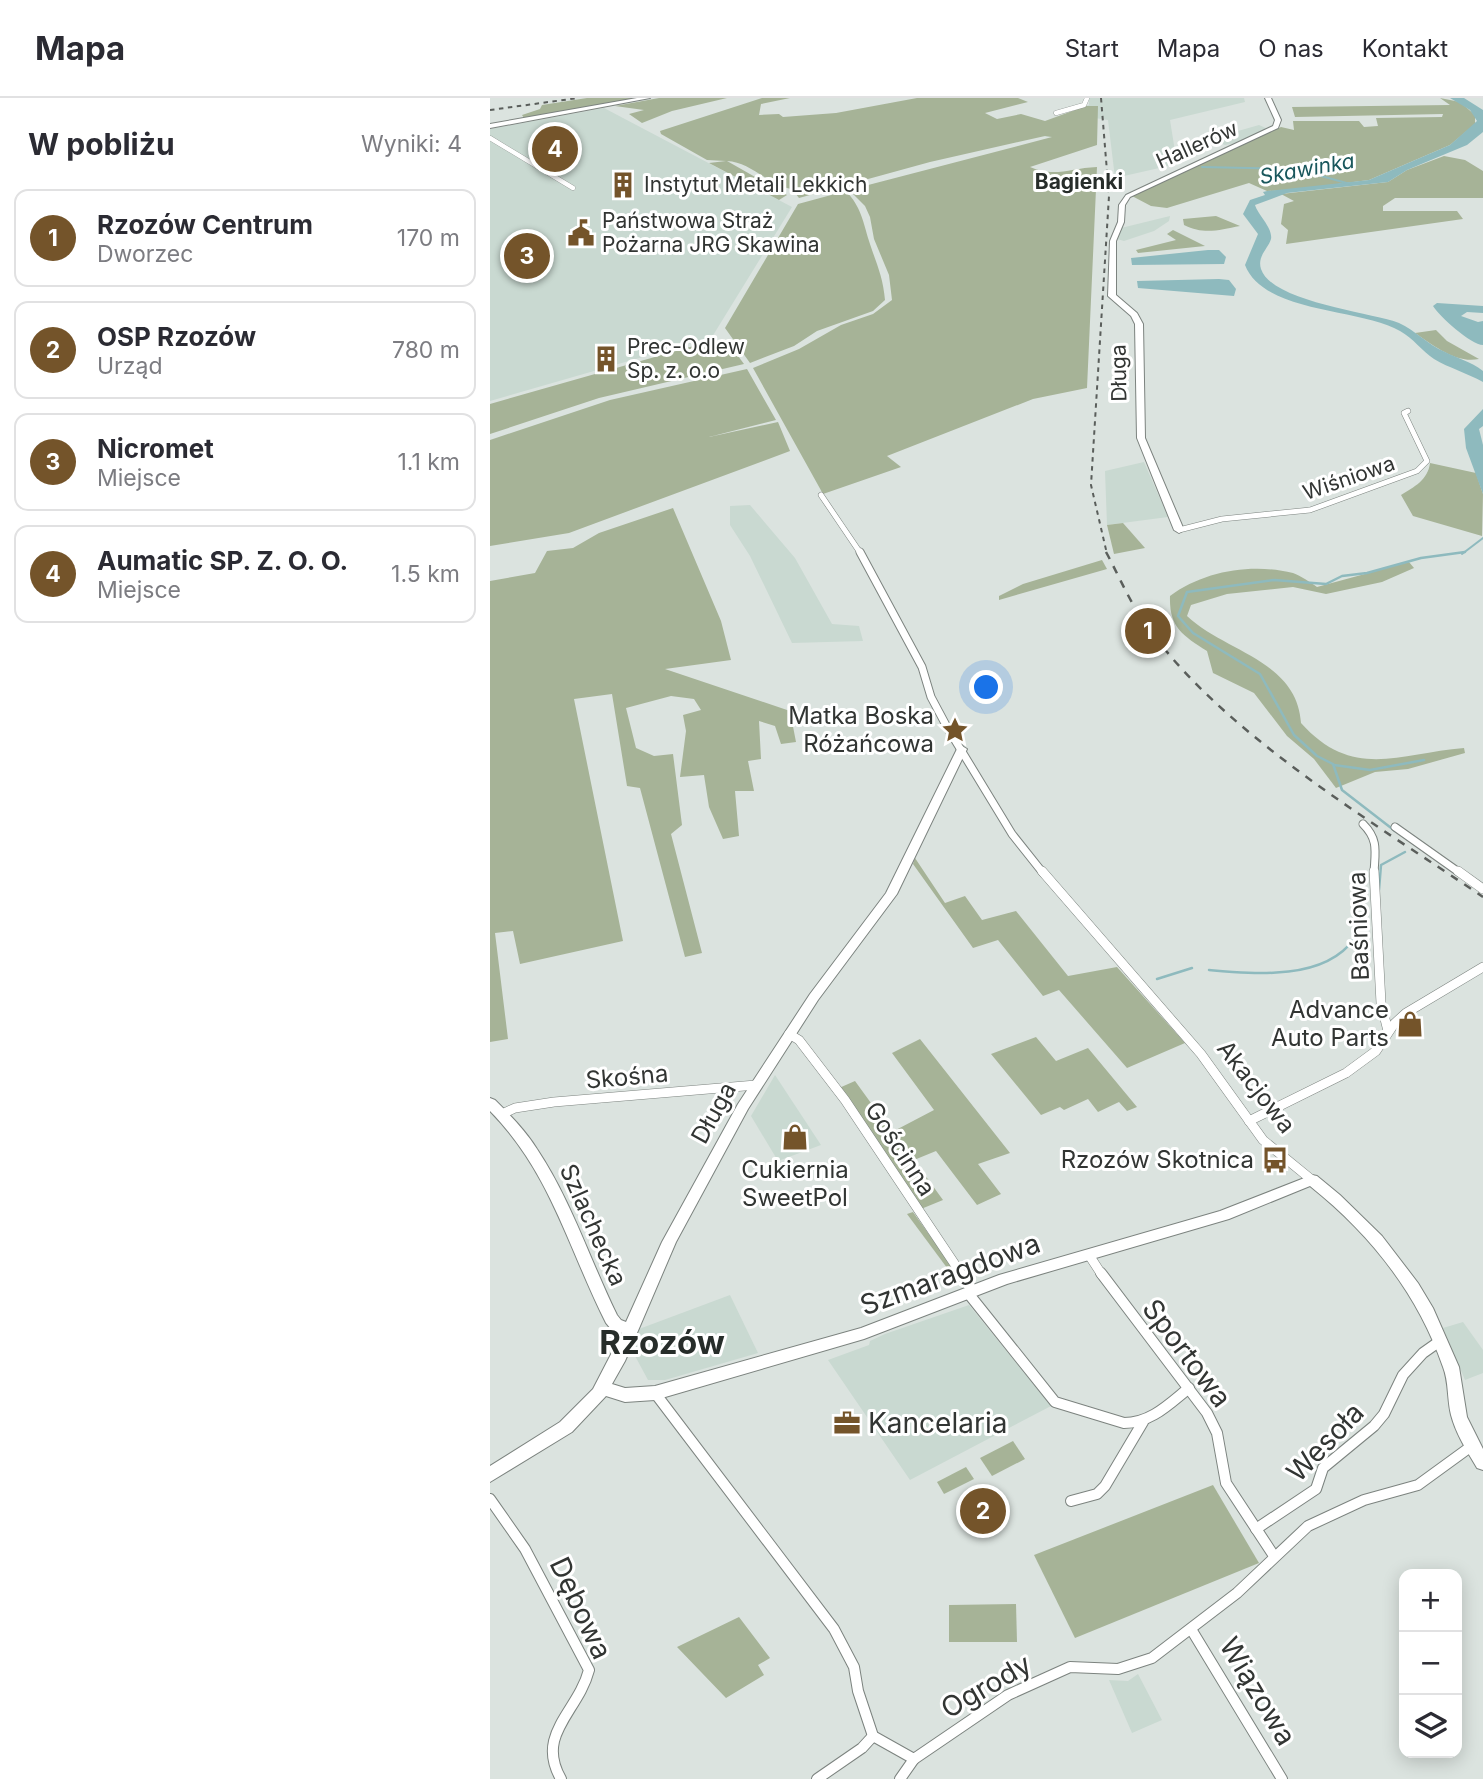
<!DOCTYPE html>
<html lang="pl">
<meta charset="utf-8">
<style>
body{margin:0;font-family:Inter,sans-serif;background:#f7f7f7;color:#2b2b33}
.controls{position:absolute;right:21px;bottom:21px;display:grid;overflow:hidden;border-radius:14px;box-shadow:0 4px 18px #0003}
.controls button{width:63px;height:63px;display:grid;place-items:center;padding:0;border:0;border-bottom:2px solid #e1e1e2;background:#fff;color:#2b2b33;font:35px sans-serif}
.you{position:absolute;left:497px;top:590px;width:24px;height:24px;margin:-18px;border:5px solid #fff;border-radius:50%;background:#1a73e8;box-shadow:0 0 0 10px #1a73e833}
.badge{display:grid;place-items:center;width:46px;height:46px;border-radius:50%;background:#74542a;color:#fff;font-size:23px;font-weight:700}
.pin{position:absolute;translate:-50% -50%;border:4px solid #fff;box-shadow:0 2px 7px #0006}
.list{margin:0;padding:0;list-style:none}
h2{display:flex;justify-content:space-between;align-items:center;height:91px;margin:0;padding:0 28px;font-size:30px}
h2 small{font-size:23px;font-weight:400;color:#7c7c81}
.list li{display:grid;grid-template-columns:46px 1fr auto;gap:21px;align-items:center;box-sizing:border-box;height:98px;margin:0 14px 14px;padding:0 14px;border:2px solid #e1e1e2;border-radius:14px}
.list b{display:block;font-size:26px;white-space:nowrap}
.list p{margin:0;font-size:23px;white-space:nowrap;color:#7c7c81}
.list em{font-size:23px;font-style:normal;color:#7c7c81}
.icon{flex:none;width:38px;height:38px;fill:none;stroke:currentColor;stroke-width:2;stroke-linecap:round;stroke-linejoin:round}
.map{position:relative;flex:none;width:993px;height:1681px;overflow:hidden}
header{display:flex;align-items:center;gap:42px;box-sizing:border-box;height:98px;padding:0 35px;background:#fff;border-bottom:2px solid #e1e1e2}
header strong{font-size:33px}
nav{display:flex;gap:38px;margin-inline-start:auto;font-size:24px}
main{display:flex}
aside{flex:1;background:#fff}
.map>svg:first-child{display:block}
</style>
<header>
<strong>Mapa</strong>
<nav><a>Start</a><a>Mapa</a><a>O nas</a><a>Kontakt</a></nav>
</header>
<main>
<aside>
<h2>W pobliżu<small>Wyniki: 4</small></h2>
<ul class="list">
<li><span class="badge">1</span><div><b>Rzozów Centrum</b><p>Dworzec</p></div><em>170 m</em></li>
<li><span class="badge">2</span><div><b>OSP Rzozów</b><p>Urząd</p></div><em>780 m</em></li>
<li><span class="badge">3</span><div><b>Nicromet</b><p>Miejsce</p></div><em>1.1 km</em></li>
<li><span class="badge">4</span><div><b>Aumatic SP. Z. O. O.</b><p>Miejsce</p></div><em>1.5 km</em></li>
</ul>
</aside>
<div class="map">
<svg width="993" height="1681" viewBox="0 0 993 1681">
<rect width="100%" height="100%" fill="#dbe3df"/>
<g fill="#c9d9d1">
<path d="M599 0H754L755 4 680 22 687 66 625 80 618 22 605 20 570 40 535 36 599 7Z"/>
<path d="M114 10 302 109 222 239 0 303V31Z"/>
<path d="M769 27 780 32 752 44 735 47 720 41Z"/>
<path d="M680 118 679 123 664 133 634 143 627 141 631 130Z"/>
<path d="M654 364 678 419 617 427 615 373Z"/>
<path d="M260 407 305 460 342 526 369 528 373 543 302 545 260 458 240 427V408Z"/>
<path d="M285 977 331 1047 288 1063 261 1018Z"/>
<path d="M240 1197 268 1255 175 1282H158L144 1256 149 1231Z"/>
<path d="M479 1207 561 1308 420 1382 338 1262 379 1247 380 1243 395 1236Z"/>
<path d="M973 1224 993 1252V1275L975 1282 953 1230Z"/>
<path d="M648 1576 672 1622 642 1635 619 1582 638 1583Z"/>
</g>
<g fill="#a6b397">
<path d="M97 0H148L34 20 32 17 50 11 52 7Z"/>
<path d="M169 0H237L182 13 152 25 139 16 154 12 125 8Z"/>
<path d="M272 0H300L271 6 269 17 289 16 293 19 346 15 427 0H528L538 4 495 15 507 21 531 16 555 23 596 8H608L607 47 540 69C565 80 580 70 607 69L597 290 543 301 397 358 411 369 333 396 263 270 309 251 351 227 383 216 402 202 399 177 384 141 380 119 375 108 359 92 562 39 555 38 440 64 309 100 302 91C278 87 261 64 237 63L297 97 289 102 219 65 236 63 217 62 171 36 170 33Z"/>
<path d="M950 0 970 4 985 17V26L960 47 879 82 801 92 777 93 759 85 677 110 661 108 642 98 791 29 804 32 803 23H869L874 29 888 28 886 20 952 19 953 16 805 19 802 9 960 7Z"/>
<path d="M954 58 975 62 993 73V100H905L893 108V113H967L973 121 796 146 798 132 791 126 794 106 804 103 791 96 898 84 917 72Z"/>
<path d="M356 93C371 109 373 123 379 143 386 165 393 178 395 202L383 213 327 233 304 248 260 265 235 230 308 106Z"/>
<path d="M726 118 750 128C729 132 714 137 694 127L693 121Z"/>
<path d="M683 132 715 148 648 155 646 152 686 142 677 136Z"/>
<path d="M946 232 957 243 989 261C966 266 943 247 925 235Z"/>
<path d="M237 243 254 266 109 300 0 336V306L214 245Z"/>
<path d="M257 271 286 322 219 339 288 324 300 353 79 435 0 448V342L120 302Z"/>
<path d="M940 365 986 375 993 396 992 438 923 418 911 397C924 389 938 382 940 365Z"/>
<path d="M183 410 231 523 241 562 175 571 300 613 306 644 291 646 285 628 269 623 271 661 258 663 264 693H245L249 738 233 741 219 709 214 677 190 679 196 633 193 617 211 612 204 601 181 598 136 610 146 650 164 658 183 656 192 727 181 736 212 855 195 859 150 690 137 688 122 596 84 601 133 843 30 866 23 833 5 835 18 941 0 944V483L45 475 57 453 83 450 109 435Z"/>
<path d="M633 425 655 450 624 456 617 427Z"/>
<path d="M612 462 617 471 509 502V498L533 486Z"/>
<path d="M919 464 924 470 892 484 836 496 803 489 737 496 701 507 697 518C735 554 807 562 811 625 863 683 910 655 974 650L975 655 918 671 885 674 846 690 824 661 797 638 764 595 723 575 717 553C692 537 679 529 680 498 714 473 761 465 803 475 811 478 820 484 827 489Z"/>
<path d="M425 760 455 805 475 798 492 822 526 813 578 878 627 869 695 945 637 970 569 892 553 898 508 842 483 850 423 766Z"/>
<path d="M546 939 566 963 598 950 647 1009 637 1013 629 1004 608 1014 598 1001 574 1012 570 1009 551 1017 501 956Z"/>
<path d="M430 941 520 1055 488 1066 511 1096 487 1107 446 1053 424 1062 453 1102 431 1111 349 990 365 983 402 1034 444 1012 402 955Z"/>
<path d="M423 1114 473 1184 469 1186 417 1116Z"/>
<path d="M523 1343 535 1361 502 1378 490 1360Z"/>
<path d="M476 1369 484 1381 454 1396 447 1384Z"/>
<path d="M723 1387 769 1465 585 1540 544 1457Z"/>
<path d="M526 1506 527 1544H459V1507Z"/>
<path d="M249 1519 280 1560 268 1567 274 1577 236 1600 187 1549Z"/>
</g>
<g fill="#8ebabe">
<path d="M960 0H974L993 12V34L977 47 917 72 898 84 797 95 765 107C768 117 783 130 781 141 778 151 767 158 771 171 782 204 879 214 909 225 925 232 938 247 955 254 969 261 980 263 993 273V284C977 275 959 270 944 261 932 253 923 240 910 233 872 210 774 216 755 167L768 136 753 116 760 102 775 97 773 94 777 93 879 82 960 47 987 23 980 12Z"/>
<path d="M718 152H729L736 159 734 166 642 167 641 160Z"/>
<path d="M729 181 739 182 746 191 744 198 648 190 647 183Z"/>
<path d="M947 205 993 208V215L977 214 971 218 988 224 993 223V247C981 247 949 218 943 208Z"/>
<path d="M993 311V328L989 331 993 347V396L976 350 974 331Z"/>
</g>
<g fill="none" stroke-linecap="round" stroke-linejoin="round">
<g stroke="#8ebabe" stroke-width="2">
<path d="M712 69 806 71 860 86"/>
<path d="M972 456 993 440"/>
</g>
<g stroke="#8ebabe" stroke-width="2.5">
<path d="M844 667 880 672 934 662"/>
<path d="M905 733 852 692 843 666 827 658 804 637 770 576 703 535 688 518 697 494 784 482 836 486 852 478 877 475 931 460 975 454"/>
<path d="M889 792 891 767 915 754"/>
<path d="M865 801 878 793"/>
<path d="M719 872C764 876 834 883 864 841L865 808"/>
<path d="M667 881 702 870"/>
</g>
<g stroke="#7c837f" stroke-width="5">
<g id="street-far4">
<path d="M566 15 594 7 597 0"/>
<path d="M0 40 83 90"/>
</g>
</g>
<g stroke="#7c837f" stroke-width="6">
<g id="street-far3">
<path d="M331 397 371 456"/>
<path d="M689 432 732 421 820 412 927 373 937 363 914 315 918 313"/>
</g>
</g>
<g stroke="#7c837f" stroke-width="9">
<g id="street-far2">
<path d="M370 454 432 569 441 599 457 629 522 736 553 775"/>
<path d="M873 726C889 742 885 754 884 775"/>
<path d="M905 729 970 775"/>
</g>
</g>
<g stroke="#7c837f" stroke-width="10">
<g id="street-far1">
<path d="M552 773 711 956 773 1042 822 1082"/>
<path d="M884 773 891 905 898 933"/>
<path d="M968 773 993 791"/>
<path d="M299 936 309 942 355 1002 472 1177"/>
<path d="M12 1016 25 1010 64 1004 266 987"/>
<path d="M759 1023 856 975 886 953 904 926 916 915 993 869"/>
<path d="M599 1157 612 1177"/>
</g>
</g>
<g stroke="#7c837f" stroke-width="12">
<g id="street">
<path d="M470 1175 483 1193"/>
<path d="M611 1175 717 1315 727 1335 736 1385 784 1458"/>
<path d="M478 1195 565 1304 634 1325C661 1325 679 1306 699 1290"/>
<path d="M165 1295 344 1531 364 1569 368 1593 383 1638 424 1661 518 1597 580 1569 628 1571 662 1560 747 1495 818 1428 874 1402 928 1387 983 1347"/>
<path d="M0 1401 35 1451 99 1572C88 1614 45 1636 71 1681"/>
<path d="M581 1403 607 1396 615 1388 653 1324"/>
<path d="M766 1431 826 1391 833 1370 884 1328 894 1316 913 1277 933 1255 950 1243"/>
<path d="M701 1531 792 1681"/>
<path d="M327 1681 372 1650 383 1638"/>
<path d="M410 1681 424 1661"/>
</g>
</g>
<g stroke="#7c837f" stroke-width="2">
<g id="secondary">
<path d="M147 0H160L0 30V26Z"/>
<path d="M775 0H781L791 22 788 30 640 99 635 107 634 124 626 143V197L647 215 653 226 655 340 694 432 689 435 684 432 647 340 645 226 641 218 618 198 620 143 628 124 629 107 636 97 783 28 785 22Z"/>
<path d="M472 648 477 651 407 796 328 902 258 1011 186 1144 135 1263 122 1286 135 1290 165 1288 371 1230 509 1177 730 1113 822 1077 827 1078 850 1097 892 1138 928 1185 943 1210 969 1269 977 1319 993 1351V1372L987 1370C977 1353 966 1336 961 1317 957 1301 959 1284 953 1269 928 1196 880 1136 820 1088L739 1121 517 1186 374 1241 165 1302 135 1304 116 1298 82 1334 0 1384V1368L70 1324 103 1291 132 1235 121 1231 116 1225C78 1150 61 1075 0 1013V1000L5 1002C20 1017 35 1032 47 1051 81 1102 100 1162 127 1217L131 1222 136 1224 172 1144 248 1006 320 896 396 795 467 651Z"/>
</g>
</g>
<use href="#street-far4" stroke="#fff" stroke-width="4.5"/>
<use href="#street-far3" stroke="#fff" stroke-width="5"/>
<use href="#street-far2" stroke="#fff" stroke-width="7"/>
<use href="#street-far1" stroke="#fff" stroke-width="9"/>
<use href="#street" stroke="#fff" stroke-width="10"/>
<use href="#secondary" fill="#fff" fill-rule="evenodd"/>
<g stroke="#5a5e5b" stroke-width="2" stroke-dasharray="4.5 4.5" stroke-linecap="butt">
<path d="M611 0 619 98 601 387 617 456"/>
<path d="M0 12 88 0"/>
</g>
<path stroke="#5a5e5b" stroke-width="2.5" stroke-dasharray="8 8" stroke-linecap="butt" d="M616 454C627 474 636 496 649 516 722 630 882 723 993 799"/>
</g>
<defs>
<g id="building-bare" transform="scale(2.1)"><path d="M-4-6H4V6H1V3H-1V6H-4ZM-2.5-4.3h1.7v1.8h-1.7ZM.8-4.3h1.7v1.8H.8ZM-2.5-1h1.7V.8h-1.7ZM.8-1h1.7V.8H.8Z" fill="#74542a" stroke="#fff" stroke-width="2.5" paint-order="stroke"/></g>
<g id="civic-bare" transform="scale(2.1)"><path d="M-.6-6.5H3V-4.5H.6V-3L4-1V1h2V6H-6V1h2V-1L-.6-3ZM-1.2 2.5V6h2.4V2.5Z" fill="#74542a" stroke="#fff" stroke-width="2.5" paint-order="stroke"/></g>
<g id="sight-bare" transform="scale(2.1)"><path d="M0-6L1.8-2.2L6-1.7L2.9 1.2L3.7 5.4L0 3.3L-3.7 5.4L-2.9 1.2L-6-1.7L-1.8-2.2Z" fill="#74542a" stroke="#fff" stroke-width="2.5" paint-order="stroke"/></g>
<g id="shop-bare" transform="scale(2.1)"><path d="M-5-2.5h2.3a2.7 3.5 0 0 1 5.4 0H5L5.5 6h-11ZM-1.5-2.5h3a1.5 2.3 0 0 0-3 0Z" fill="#74542a" stroke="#fff" stroke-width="2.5" paint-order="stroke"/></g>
<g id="bus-bare" transform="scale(2.1)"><path d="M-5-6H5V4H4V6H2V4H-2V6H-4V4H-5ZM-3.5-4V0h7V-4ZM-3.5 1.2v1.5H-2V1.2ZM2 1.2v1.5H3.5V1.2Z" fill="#74542a" stroke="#fff" stroke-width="2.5" paint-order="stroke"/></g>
<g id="office-bare" transform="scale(2.1)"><path d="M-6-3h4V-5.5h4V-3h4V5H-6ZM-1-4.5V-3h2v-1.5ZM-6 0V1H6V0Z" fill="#74542a" stroke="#fff" stroke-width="2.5" paint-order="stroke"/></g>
</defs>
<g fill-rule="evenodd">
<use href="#building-bare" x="133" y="87"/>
<use href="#civic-bare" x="91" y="135"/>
<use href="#building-bare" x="116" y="261"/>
<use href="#sight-bare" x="465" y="632"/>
<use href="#shop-bare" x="920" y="926"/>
<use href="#shop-bare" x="305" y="1039"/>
<use href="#bus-bare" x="785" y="1062"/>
<use href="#office-bare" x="357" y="1325"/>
</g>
<g text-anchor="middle" stroke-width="6" stroke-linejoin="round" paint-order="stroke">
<g font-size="21" fill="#323533" stroke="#fff">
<text transform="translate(707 47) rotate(-24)" y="7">Hallerów</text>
<text transform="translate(629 275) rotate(-91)" y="7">Długa</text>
<text transform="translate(859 380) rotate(-19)" y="7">Wiśniowa</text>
</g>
<g font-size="21" font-style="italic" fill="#19575c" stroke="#fff">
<text transform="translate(817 71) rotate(-10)" y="7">Skawinka</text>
</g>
<g font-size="21" font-weight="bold" fill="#272d2a" stroke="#fff">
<text x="589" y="91">Bagienki</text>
</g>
<g font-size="21" fill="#323533" stroke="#fff" text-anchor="start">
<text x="154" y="94">Instytut Metali Lekkich</text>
<text x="112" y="130">Państwowa Straż<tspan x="112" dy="24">Pożarna JRG Skawina</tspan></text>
<text x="137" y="256">Prec-Odlew<tspan x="137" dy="24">Sp. z. o.o</tspan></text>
</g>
<g font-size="24" fill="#323533" stroke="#fff" text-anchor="end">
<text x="444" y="626">Matka Boska<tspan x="444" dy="28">Różańcowa</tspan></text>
<text x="899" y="920">Advance<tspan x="899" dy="28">Auto Parts</tspan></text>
<text x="764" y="1070">Rzozów Skotnica</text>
<text x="305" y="1080" text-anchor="middle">Cukiernia<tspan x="305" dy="28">SweetPol</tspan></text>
</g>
<g font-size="24" fill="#323533" stroke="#fff">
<text transform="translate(869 828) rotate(-92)" y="8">Baśniowa</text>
<text transform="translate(137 979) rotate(-5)" y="8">Skośna</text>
<text transform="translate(766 989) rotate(52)" y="8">Akacjowa</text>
<text transform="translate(224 1015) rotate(-61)" y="8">Długa</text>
<text transform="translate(410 1051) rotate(57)" y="8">Gościnna</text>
<text transform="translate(103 1127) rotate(66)" y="8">Szlachecka</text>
</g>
<g font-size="28" fill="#323533" stroke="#fff">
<text transform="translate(460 1176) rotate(-20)" y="10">Szmaragdowa</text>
<text transform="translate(697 1255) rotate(53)" y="10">Sportowa</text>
<text transform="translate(835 1344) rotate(-46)" y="10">Wesoła</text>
<text transform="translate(91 1510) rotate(65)" y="10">Dębowa</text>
<text transform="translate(496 1588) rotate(-30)" y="10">Ogrody</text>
<text transform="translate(768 1593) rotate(59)" y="10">Wiązowa</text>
</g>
<g font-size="28" fill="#323533" stroke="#fff" text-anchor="start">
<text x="378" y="1335">Kancelaria</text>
</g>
<g font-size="33" font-weight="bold" fill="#272d2a" stroke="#fff">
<text x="172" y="1256">Rzozów</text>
</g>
</g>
</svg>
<div class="controls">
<button>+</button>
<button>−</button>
<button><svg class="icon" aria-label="layers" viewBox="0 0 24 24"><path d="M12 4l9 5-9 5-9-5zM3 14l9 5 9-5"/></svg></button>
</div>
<div class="you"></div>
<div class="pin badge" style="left:658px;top:533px">1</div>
<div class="pin badge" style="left:493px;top:1413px">2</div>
<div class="pin badge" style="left:37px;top:158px">3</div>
<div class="pin badge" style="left:65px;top:51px">4</div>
</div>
</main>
